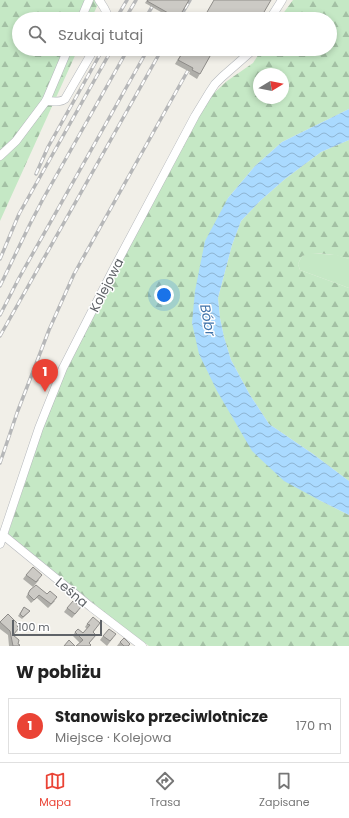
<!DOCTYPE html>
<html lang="pl">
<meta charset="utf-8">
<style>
body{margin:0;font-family:Poppins,sans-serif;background:#f2f2f2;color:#222}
.compass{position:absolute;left:253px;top:68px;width:36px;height:36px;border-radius:50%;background:#fff;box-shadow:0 2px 6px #0003;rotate:80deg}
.scale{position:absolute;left:12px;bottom:10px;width:90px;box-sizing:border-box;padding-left:4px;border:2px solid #5f6368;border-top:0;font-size:11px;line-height:14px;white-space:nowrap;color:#5f6368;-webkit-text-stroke:3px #fff;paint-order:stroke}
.you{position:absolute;left:164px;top:295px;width:14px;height:14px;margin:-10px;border:3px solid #fff;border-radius:50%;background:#1a73e8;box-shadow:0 0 0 6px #1a73e833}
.badge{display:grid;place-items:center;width:26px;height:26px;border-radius:50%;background:#ea4335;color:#fff;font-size:13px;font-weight:700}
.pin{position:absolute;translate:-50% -33px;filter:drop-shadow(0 1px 2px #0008)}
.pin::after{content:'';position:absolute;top:21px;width:14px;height:12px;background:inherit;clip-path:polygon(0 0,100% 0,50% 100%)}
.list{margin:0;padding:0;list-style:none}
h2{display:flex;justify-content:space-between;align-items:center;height:52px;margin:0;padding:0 16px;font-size:17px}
h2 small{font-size:13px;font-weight:400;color:#767676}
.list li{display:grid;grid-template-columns:26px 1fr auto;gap:12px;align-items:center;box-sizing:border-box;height:56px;margin:0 8px 8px;padding:0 8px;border:1px solid #e0e0e0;border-radius:0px}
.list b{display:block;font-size:15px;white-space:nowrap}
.list p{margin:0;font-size:13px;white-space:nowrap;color:#767676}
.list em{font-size:13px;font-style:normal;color:#767676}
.icon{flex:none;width:22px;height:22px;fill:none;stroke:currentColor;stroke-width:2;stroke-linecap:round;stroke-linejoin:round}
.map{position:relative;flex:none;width:349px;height:646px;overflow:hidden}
.search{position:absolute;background:#fff;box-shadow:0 2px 6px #0003;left:12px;right:12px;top:12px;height:44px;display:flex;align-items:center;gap:10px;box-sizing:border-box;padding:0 14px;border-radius:22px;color:#767676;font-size:15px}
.sheet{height:116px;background:#fff}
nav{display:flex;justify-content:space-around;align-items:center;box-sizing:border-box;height:56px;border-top:1px solid #e0e0e0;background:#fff;font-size:11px;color:#767676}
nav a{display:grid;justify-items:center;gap:2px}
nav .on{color:#ea4335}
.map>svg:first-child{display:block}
</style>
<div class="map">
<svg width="349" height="646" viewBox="0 0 349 646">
<defs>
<pattern id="forest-firs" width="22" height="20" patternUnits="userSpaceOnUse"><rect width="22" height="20" fill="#c5e8c5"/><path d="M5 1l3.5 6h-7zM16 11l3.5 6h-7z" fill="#a3c0a4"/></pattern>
<pattern id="water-waves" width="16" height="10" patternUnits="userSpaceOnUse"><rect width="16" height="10" fill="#aadaff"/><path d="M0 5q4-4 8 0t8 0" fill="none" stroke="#8eb4d2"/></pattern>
</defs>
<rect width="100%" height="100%" fill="#f1efe8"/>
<path fill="#c5e8c5" d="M309 253 337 255 349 259V288L300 270 298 264 302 256Z"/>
<g fill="url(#forest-firs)" fill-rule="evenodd">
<path d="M0 0H100L91 19H19V49H78L0 221Z"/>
<path d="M293 0H349V109L282 142 255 166 228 198 192 323 319 500 349 515V646H149L109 616 8 534 41 433 67 368 112 275 206 104 213 94 227 81 253 63 262 49H330V19H279ZM259 74H283V98H259Z"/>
<path d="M349 140V259C335 254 316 251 302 256L298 264 300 270 349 288V481L313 454 269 424 250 395 231 360 224 337 220 318 218 298 232 245 241 221 260 201 285 179 321 152Z"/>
</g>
<path fill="url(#water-waves)" d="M349 109V140L321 152 285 179 260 201 241 221 232 245 218 298 220 318 224 337 231 360 250 395 269 424 313 454 349 481V515L319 500 284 481 252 451 217 391 199 354 192 323 195 291 205 241 228 198 255 166 282 142Z"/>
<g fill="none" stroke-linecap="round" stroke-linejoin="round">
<g stroke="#b5b8bc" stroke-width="9">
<g id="minor">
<path d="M99 0C103 6 108 12 108 19"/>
<path d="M81 19 89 0"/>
<path d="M270 19 282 0"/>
<path d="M46 101C53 101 60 103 65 99L94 49"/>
<path d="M0 156 16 141 46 101 68 49"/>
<path d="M3 535 91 607 142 646"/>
<path d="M0 544 39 428 63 368 113 270 195 116 209 93 215 84 222 77 254 49"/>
</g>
</g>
<use href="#minor" stroke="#fff" stroke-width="8"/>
<g stroke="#b6b7b8" stroke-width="3.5">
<g id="rail">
<path d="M116 19 127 0"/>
<path d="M125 19 136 0"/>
<path d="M145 19 156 0"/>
<path d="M165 19 176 0"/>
<path d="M179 19 190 0"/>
<path d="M36 174 48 147 103 49"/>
<path d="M0 259 19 214 112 49"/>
<path d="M0 286 30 224 43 199 128 49"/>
<path d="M0 315 19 278 148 49"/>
<path d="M0 336 162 49"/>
<path d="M0 463 17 413 49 330 74 274 200 49"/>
</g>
</g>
<use href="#rail" stroke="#fff" stroke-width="2" stroke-dasharray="6" stroke-linecap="butt"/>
</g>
<g fill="#afaea9">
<path d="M147 0 178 19 168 16 145 3Z"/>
<path d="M150 49H161L157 56 148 51Z"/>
<path d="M184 49H214L197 79 189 74 190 72 175 64Z"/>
<path d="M26 575 39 580 33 587 23 579Z"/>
<path d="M30 590 55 601 48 608 37 598 31 603 26 597Z"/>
<path d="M24 607 30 611 22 619 18 616Z"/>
<path d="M67 608 78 611 72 618 64 612Z"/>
<path d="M8 614 19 628 13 635 19 646H9L8 635 0 629V623Z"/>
<path d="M100 623 93 632V638L89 643H80L73 636 75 632 83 633 87 629 85 627 87 624Z"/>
<path d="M103 636 113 638 107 646 100 640Z"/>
<path d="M120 642 130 644 129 646H117Z"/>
</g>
<g fill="#cccac5" stroke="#8f8d8a">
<path d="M148 0H189L178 19H167L170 14 147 1Z"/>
<path d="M214 0H271L260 19H203Z"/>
<path d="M150 49H161L158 54Z"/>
<path d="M185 49H214L200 74 192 70 193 68 178 60Z"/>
<path d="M33 567 42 575 36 582 26 575Z"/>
<path d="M36 585 47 594 50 591 57 597 51 604 39 595 34 600 28 594 30 590Z"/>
<path d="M73 601 81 607 75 614 67 608Z"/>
<path d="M24 607 30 611 23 617 20 614Z"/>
<path d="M8 614 18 624 17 626 19 628 13 635 19 640 18 644 20 645 19 646H13L10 631 0 622Z"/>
<path d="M93 617 100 623 93 632 96 635 89 643 91 645 90 646H76L83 640 75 632 78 629 83 633 90 625 87 624Z"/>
<path d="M109 629 116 634 110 641 103 636Z"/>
<path d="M124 638 130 644 128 646H124L120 642Z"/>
<path d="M69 640 75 646H64Z"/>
</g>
<g text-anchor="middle" stroke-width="3" stroke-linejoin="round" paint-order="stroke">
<g font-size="13" fill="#5f6368" stroke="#fff">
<text transform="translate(106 285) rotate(-63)" y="5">Kolejowa</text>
<text transform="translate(72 592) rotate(40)" y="5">Leśna</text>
</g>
<g font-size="14" font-style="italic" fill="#4174aa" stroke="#fff">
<text transform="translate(208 320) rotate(79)" y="5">Bóbr</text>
</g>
</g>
</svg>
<svg class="compass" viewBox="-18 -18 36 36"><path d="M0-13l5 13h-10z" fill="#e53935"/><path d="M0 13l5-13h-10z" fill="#767676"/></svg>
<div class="scale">100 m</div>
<div class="you"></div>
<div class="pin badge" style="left:45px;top:392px">1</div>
<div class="search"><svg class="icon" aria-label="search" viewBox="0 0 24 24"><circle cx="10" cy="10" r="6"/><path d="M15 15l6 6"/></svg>Szukaj tutaj</div>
</div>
<section class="sheet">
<h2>W pobliżu<small></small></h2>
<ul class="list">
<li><span class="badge">1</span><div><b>Stanowisko przeciwlotnicze</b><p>Miejsce · Kolejowa</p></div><em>170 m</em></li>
</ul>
</section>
<nav>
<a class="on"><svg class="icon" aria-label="map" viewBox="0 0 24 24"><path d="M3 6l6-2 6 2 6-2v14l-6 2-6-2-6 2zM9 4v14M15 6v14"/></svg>Mapa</a>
<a><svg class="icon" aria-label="directions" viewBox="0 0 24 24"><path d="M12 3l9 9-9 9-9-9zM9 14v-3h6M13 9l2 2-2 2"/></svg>Trasa</a>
<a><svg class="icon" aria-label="saved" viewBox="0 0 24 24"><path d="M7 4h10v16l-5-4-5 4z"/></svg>Zapisane</a>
</nav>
